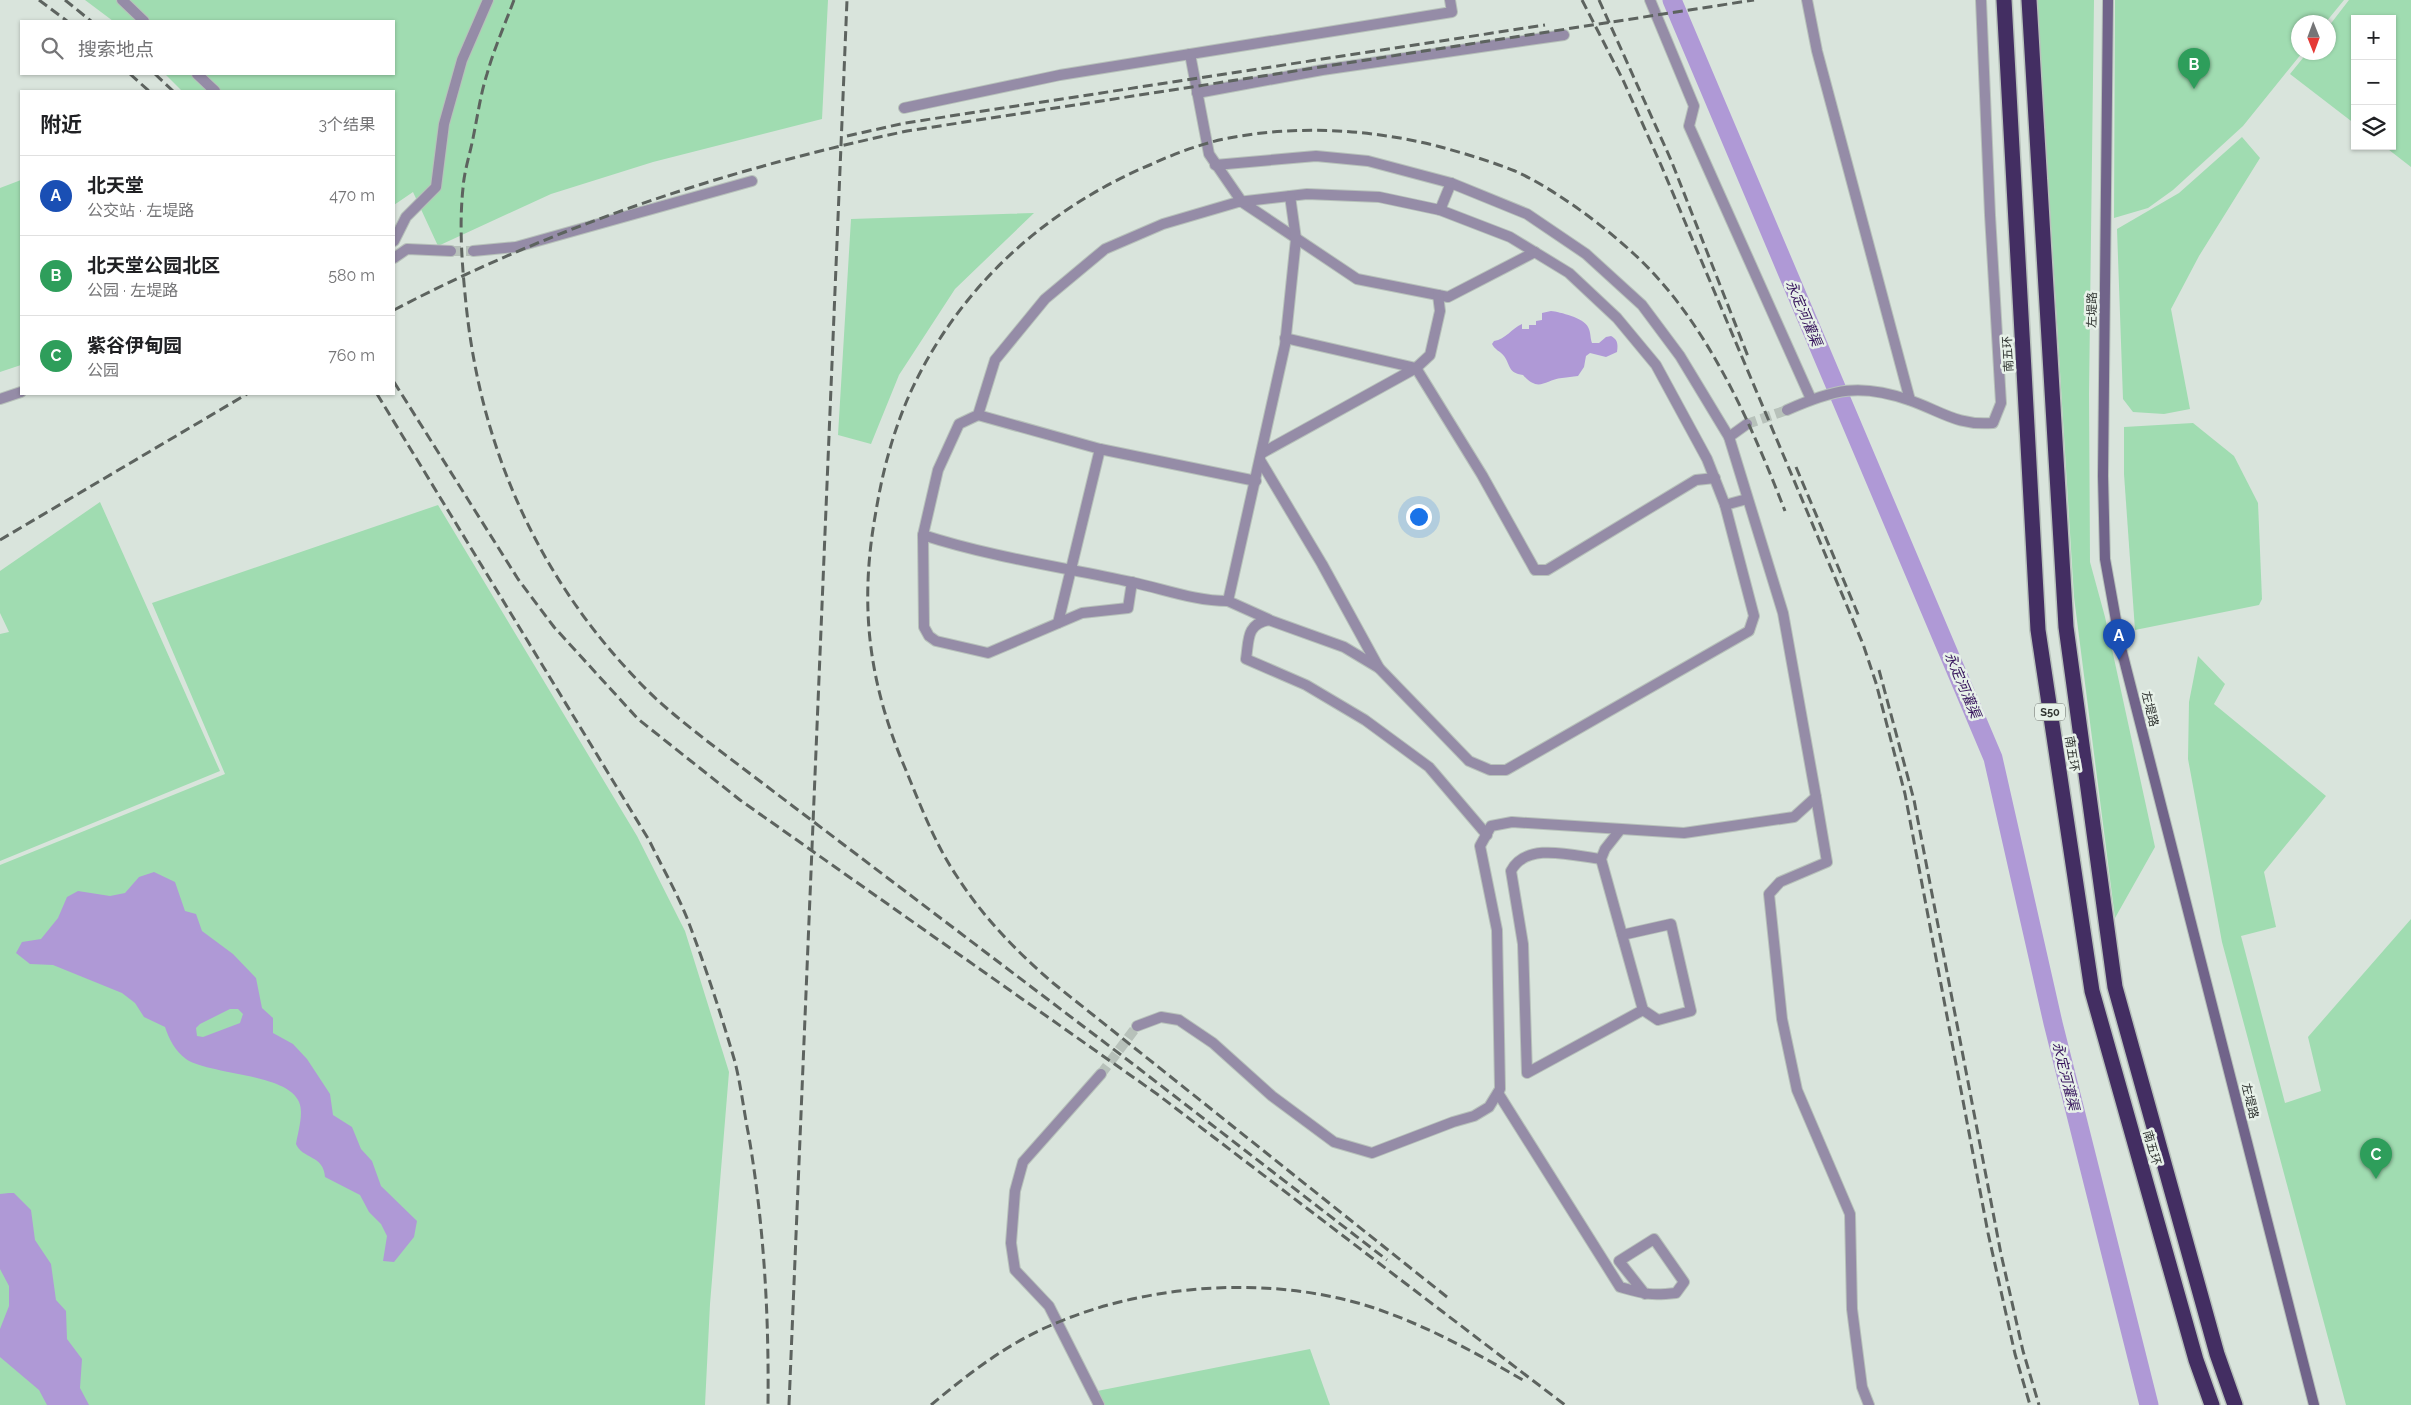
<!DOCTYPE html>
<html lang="zh">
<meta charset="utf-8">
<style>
body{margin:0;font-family:Raleway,"Noto Sans SC",sans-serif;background:#f2f2f2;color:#202124}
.controls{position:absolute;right:15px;top:15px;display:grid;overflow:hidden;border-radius:0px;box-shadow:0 1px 4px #0004}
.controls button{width:45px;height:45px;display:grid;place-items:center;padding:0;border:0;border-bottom:1px solid #e0e0e0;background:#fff;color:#202124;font:25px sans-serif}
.compass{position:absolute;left:2291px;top:15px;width:45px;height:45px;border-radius:50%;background:#fff;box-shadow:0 1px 4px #0004;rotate:179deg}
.you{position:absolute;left:1418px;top:516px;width:18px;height:18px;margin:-12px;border:4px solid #fff;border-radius:50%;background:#1a73e8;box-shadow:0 0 0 8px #1a73e833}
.badge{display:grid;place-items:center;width:32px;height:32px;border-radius:50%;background:#2563eb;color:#fff;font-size:16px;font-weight:700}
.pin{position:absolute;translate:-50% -41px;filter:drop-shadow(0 1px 2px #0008)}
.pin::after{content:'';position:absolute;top:26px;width:18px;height:15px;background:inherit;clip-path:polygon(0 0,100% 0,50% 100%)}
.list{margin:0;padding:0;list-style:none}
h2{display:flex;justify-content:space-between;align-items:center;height:65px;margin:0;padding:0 20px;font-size:21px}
h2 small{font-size:16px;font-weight:400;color:#757577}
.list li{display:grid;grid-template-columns:32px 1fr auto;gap:15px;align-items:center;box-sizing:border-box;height:80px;padding:0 20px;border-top:1px solid #e0e0e0}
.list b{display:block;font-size:19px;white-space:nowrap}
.list p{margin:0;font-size:16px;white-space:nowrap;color:#757577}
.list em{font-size:16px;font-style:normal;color:#757577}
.icon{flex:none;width:28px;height:28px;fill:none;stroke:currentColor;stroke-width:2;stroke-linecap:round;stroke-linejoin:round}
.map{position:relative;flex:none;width:2411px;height:1405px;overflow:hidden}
.search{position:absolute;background:#fff;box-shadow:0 1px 4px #0004;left:20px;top:20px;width:375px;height:55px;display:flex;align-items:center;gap:12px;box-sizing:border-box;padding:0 18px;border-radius:0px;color:#757577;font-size:19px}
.panel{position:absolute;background:#fff;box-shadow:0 1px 4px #0004;left:20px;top:90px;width:375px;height:305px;border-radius:0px}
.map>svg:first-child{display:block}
</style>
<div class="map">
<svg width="2411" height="1405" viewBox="0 0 2411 1405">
<rect width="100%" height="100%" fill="#d9e4dc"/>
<g fill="#a0dcb1">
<path d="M85 0H828L822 119 653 162 551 194 438 246 413 192 394 205V91H182L165 74H394V21H113Z"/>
<path d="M2037 0H2094L2089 394 2090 562 2105 617 2155 847 2115 918 2074 597Z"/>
<path d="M2115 0H2344L2326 22H2298V52L2302 53 2243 126 2173 190 2148 208 2114 218Z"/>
<path d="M2349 0H2411V167L2384 146H2392V19H2355V124L2290 74 2307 53 2328 52 2329 26Z"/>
<path d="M2242 137 2260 158 2199 256 2171 309 2190 409 2164 414 2133 412 2123 399 2117 229 2179 193Z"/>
<path d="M21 180V365L0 372V188Z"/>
<path d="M1034 213 955 289 899 375 871 444 838 435 851 219Z"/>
<path d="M2193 423 2234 456 2258 503 2262 599 2259 605 2135 630 2124 474V427Z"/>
<path d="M100 502 220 771 0 861V634L9 632 0 613V571Z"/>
<path d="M438 505 637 836 685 931 729 1072 710 1304 705 1405H0V865L225 774 152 603Z"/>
<path d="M2198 656 2225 684 2214 704 2326 796 2264 872 2276 927 2241 936 2285 1103 2321 1091 2308 1037 2411 919V1405H2346L2222 942 2188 759 2189 702Z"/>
<path d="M1310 1349 1330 1405H1098L1092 1392Z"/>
</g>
<g fill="#af99d6" fill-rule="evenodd">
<path d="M1551 311C1560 312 1584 318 1588 327 1591 332 1590 338 1592 343H1599L1606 337 1611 336C1618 340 1618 344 1617 352L1606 357 1590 353 1586 356 1584 367 1578 376C1572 377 1568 377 1562 378 1544 380 1539 393 1523 375 1508 373 1511 366 1504 356 1500 351 1495 350 1492 344L1494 341C1506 339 1511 329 1522 324V329H1529V325H1536V321L1542 320V313Z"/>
<path d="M154 872 175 882 185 911 196 914 202 931 233 954 256 978 262 1008 273 1018V1033L293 1044 307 1059 330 1094 333 1115 352 1127 361 1149 372 1161 381 1186 417 1221 414 1237 394 1262 383 1261 387 1236 381 1224 369 1212 360 1195 325 1177C324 1155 302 1159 296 1144 298 1132 304 1113 299 1102 287 1073 209 1075 186 1059 175 1051 169 1039 165 1027L144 1017 135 1003 122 993 53 965 30 964 16 953 22 942 41 939 58 918 67 897 78 891 110 896 125 893 139 877ZM230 1009H238L243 1014 240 1023 203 1037 197 1036 196 1028 200 1024Z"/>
<path d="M9 1193H14L31 1210 35 1240 51 1264 56 1300 66 1311 67 1339 82 1359 80 1388 89 1405H47L39 1390 0 1357V1329L9 1306V1286L0 1269V1194Z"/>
</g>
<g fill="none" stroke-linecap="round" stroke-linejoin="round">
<path stroke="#af99d6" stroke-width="19" d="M1672 0 1993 758 2053 1023 2149 1405"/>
<g stroke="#b7c1ba" stroke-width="10" stroke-dasharray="10 5" stroke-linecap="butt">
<path d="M451 251H473"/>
<path d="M1747 424 1787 410"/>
<path d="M1101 1074 1137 1026"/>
</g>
<g stroke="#b7c1ba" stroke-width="12">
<g id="minor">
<path d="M122 0 144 21"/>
<path d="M1650 0 1694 106 1689 126 1811 399"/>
<path d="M1807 0 1817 51 1910 400"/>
<path d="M1190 54 1209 154 1242 202 1357 279 1448 297 1535 252"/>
<path d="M197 74 215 91"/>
<path d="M1197 93 1322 70 1564 35"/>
<path d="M904 108 1060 75 1452 12 1450 0"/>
<path d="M1440 210 1451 183"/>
<path d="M394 241 406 217 436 187 444 124 462 60 488 0"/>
<path d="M473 251 516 247 752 181"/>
<path d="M394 258 407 249 451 251"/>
<path d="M1285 338 1416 368 1430 355 1440 311 1438 295"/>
<path d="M0 399 21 392"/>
<path d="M1787 410C1834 389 1860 383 1909 400 1941 411 1957 426 1993 423L2001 403 1990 215 1981 0"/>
<path d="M978 415 1100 449 1256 481"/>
<path d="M1729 437 1747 424"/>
<path d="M1262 453 1416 368 1482 475 1535 570H1547L1696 480 1715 478"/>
<path d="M1260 460 1322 564 1379 668"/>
<path d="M1725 505 1747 499"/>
<path d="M923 535 924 627 929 636 936 641 988 653 1082 613 1128 608 1132 582"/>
<path d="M1228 601C1195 601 1164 589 1131 582 1062 567 991 557 923 535L938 470 959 424 978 415 995 360 1045 299 1105 249 1163 224 1238 202 1307 194 1379 197 1440 210 1510 237 1569 273 1617 318 1656 365 1707 459 1725 505 1754 616 1749 631 1506 770H1490L1469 761 1379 668 1344 647 1269 620C1246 624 1249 640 1246 659L1306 685 1365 720 1429 767 1487 835"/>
<path d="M1268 619 1228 601 1285 345 1296 239 1290 196"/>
<path d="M1058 623 1100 449"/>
<path d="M1816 797 1827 862 1780 882 1769 894 1782 1019 1797 1090 1850 1214 1852 1309 1862 1387 1869 1405"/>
<path d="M1620 830 1605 849 1601 859 1643 1010 1658 1020 1691 1011 1671 924 1622 935"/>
<path d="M1601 859C1574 856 1526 841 1511 871L1523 944 1527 1073 1643 1010"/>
<path d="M1137 1026 1161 1017 1179 1020 1213 1043 1272 1096 1334 1142 1372 1153 1453 1122 1474 1116 1489 1107 1500 1089 1497 930 1480 846 1491 826 1512 822 1684 833 1794 817 1816 797 1783 613 1729 437 1680 356 1642 305 1586 254 1527 214 1451 183 1368 161 1316 156 1215 165"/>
<path d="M1498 1093 1620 1287C1645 1294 1650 1296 1676 1293L1684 1282 1654 1239 1619 1261 1645 1294"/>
<path d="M1099 1405 1049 1306 1015 1270 1011 1243 1015 1191 1023 1162 1101 1074"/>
</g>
</g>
<g stroke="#b7c1ba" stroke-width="12">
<path id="secondary" d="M2108 0 2103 476 2105 559 2121 648 2314 1405"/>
</g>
<g stroke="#b7c1ba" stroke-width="18">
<g id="motorway">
<path d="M2004 0 2038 630 2092 991 2196 1360 2212 1405"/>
<path d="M2029 0 2066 627 2115 987 2217 1354 2235 1405"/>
</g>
</g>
<use href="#minor" stroke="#958ca7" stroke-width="10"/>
<use href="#secondary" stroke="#71648a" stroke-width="10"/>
<use href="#motorway" stroke="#432e62" stroke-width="15"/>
<g stroke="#5d635f" stroke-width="3" stroke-dasharray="10 5" stroke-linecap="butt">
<path d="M39 0 67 21"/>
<path d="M65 0 91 21"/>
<path d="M514 0C505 24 494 49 487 74 480 96 477 120 472 143 469 157 464 173 463 188 459 226 462 265 466 304 481 452 541 584 647 690 666 709 687 725 707 741L1133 1064 1387 1260"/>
<path d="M1582 0 1623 80 1661 165 1863 644 1876 683 1905 794 1988 1233 2015 1354 2030 1405"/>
<path d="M1599 0 1671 160 1749 359"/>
<path d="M130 74 149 91"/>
<path d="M155 74 173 91"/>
<path d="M847 136 905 123 1545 25"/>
<path d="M394 310C556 225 728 169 907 131L1754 0"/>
<path d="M394 382 518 579 554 627 638 719 740 800 1157 1094 1565 1405"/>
<path d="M377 394 649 840C661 865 676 891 687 918 705 965 721 1014 735 1062 741 1086 744 1112 749 1137 764 1226 769 1315 768 1405"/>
<path d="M1796 467 1860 619"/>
<path d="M0 540 247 394"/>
<path d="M1879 670 1914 800 2001 1254 2023 1351 2039 1405"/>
<path d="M1447 1297 1053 983C1016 951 982 916 956 875 934 842 920 804 905 768 868 681 859 604 876 511 883 469 894 428 912 389 961 285 1047 208 1152 164 1176 153 1203 143 1229 138 1297 125 1370 129 1437 146 1463 153 1490 161 1515 171 1553 188 1603 225 1634 254 1706 320 1750 421 1785 511"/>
<path d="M789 1405 847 0"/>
<path d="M931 1405C967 1375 1004 1346 1047 1327 1146 1282 1278 1274 1380 1310 1431 1328 1476 1353 1523 1380"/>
</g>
</g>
<g text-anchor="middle" stroke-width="5" stroke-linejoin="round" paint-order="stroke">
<rect fill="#e7f1e9" stroke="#686d69" stroke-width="1" x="2035" y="703.5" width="30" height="17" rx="4"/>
<g font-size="11" font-weight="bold" fill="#313532">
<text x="2050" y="716">S50</text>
</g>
<g font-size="12" fill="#313532" stroke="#e7f1e9">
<text transform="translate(2092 310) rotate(-89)" y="4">左堤路</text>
<text transform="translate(2008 354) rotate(-93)" y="4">南五环</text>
<text transform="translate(2150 709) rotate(76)" y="4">左堤路</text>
<text transform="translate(2072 754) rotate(81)" y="4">南五环</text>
<text transform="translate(2250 1101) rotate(76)" y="4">左堤路</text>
<text transform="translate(2152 1148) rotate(74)" y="4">南五环</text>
</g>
<g font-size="14" font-style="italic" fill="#36145c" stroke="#e7f1e9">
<text transform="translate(1804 313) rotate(67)" y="5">永定河灌渠</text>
<text transform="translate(1963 685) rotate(67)" y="5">永定河灌渠</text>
<text transform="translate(2066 1076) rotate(76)" y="5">永定河灌渠</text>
</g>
</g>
</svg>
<div class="controls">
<button>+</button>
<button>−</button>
<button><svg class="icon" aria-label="layers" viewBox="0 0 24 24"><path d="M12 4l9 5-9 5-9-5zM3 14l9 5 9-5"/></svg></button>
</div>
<svg class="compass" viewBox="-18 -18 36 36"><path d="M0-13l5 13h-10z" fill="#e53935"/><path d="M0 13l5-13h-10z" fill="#757577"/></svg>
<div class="you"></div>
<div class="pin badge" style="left:2119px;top:660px;background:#1a4fb4">A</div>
<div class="pin badge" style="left:2194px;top:89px;background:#2e9e5b">B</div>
<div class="pin badge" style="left:2376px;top:1179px;background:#2e9e5b">C</div>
<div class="search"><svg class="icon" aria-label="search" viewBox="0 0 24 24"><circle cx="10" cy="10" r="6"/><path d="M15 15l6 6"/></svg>搜索地点</div>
<section class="panel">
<h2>附近<small>3个结果</small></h2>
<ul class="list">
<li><span class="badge" style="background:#1a4fb4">A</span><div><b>北天堂</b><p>公交站 · 左堤路</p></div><em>470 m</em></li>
<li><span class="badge" style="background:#2e9e5b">B</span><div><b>北天堂公园北区</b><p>公园 · 左堤路</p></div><em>580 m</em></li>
<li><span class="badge" style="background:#2e9e5b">C</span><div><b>紫谷伊甸园</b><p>公园</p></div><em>760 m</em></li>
</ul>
</section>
</div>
